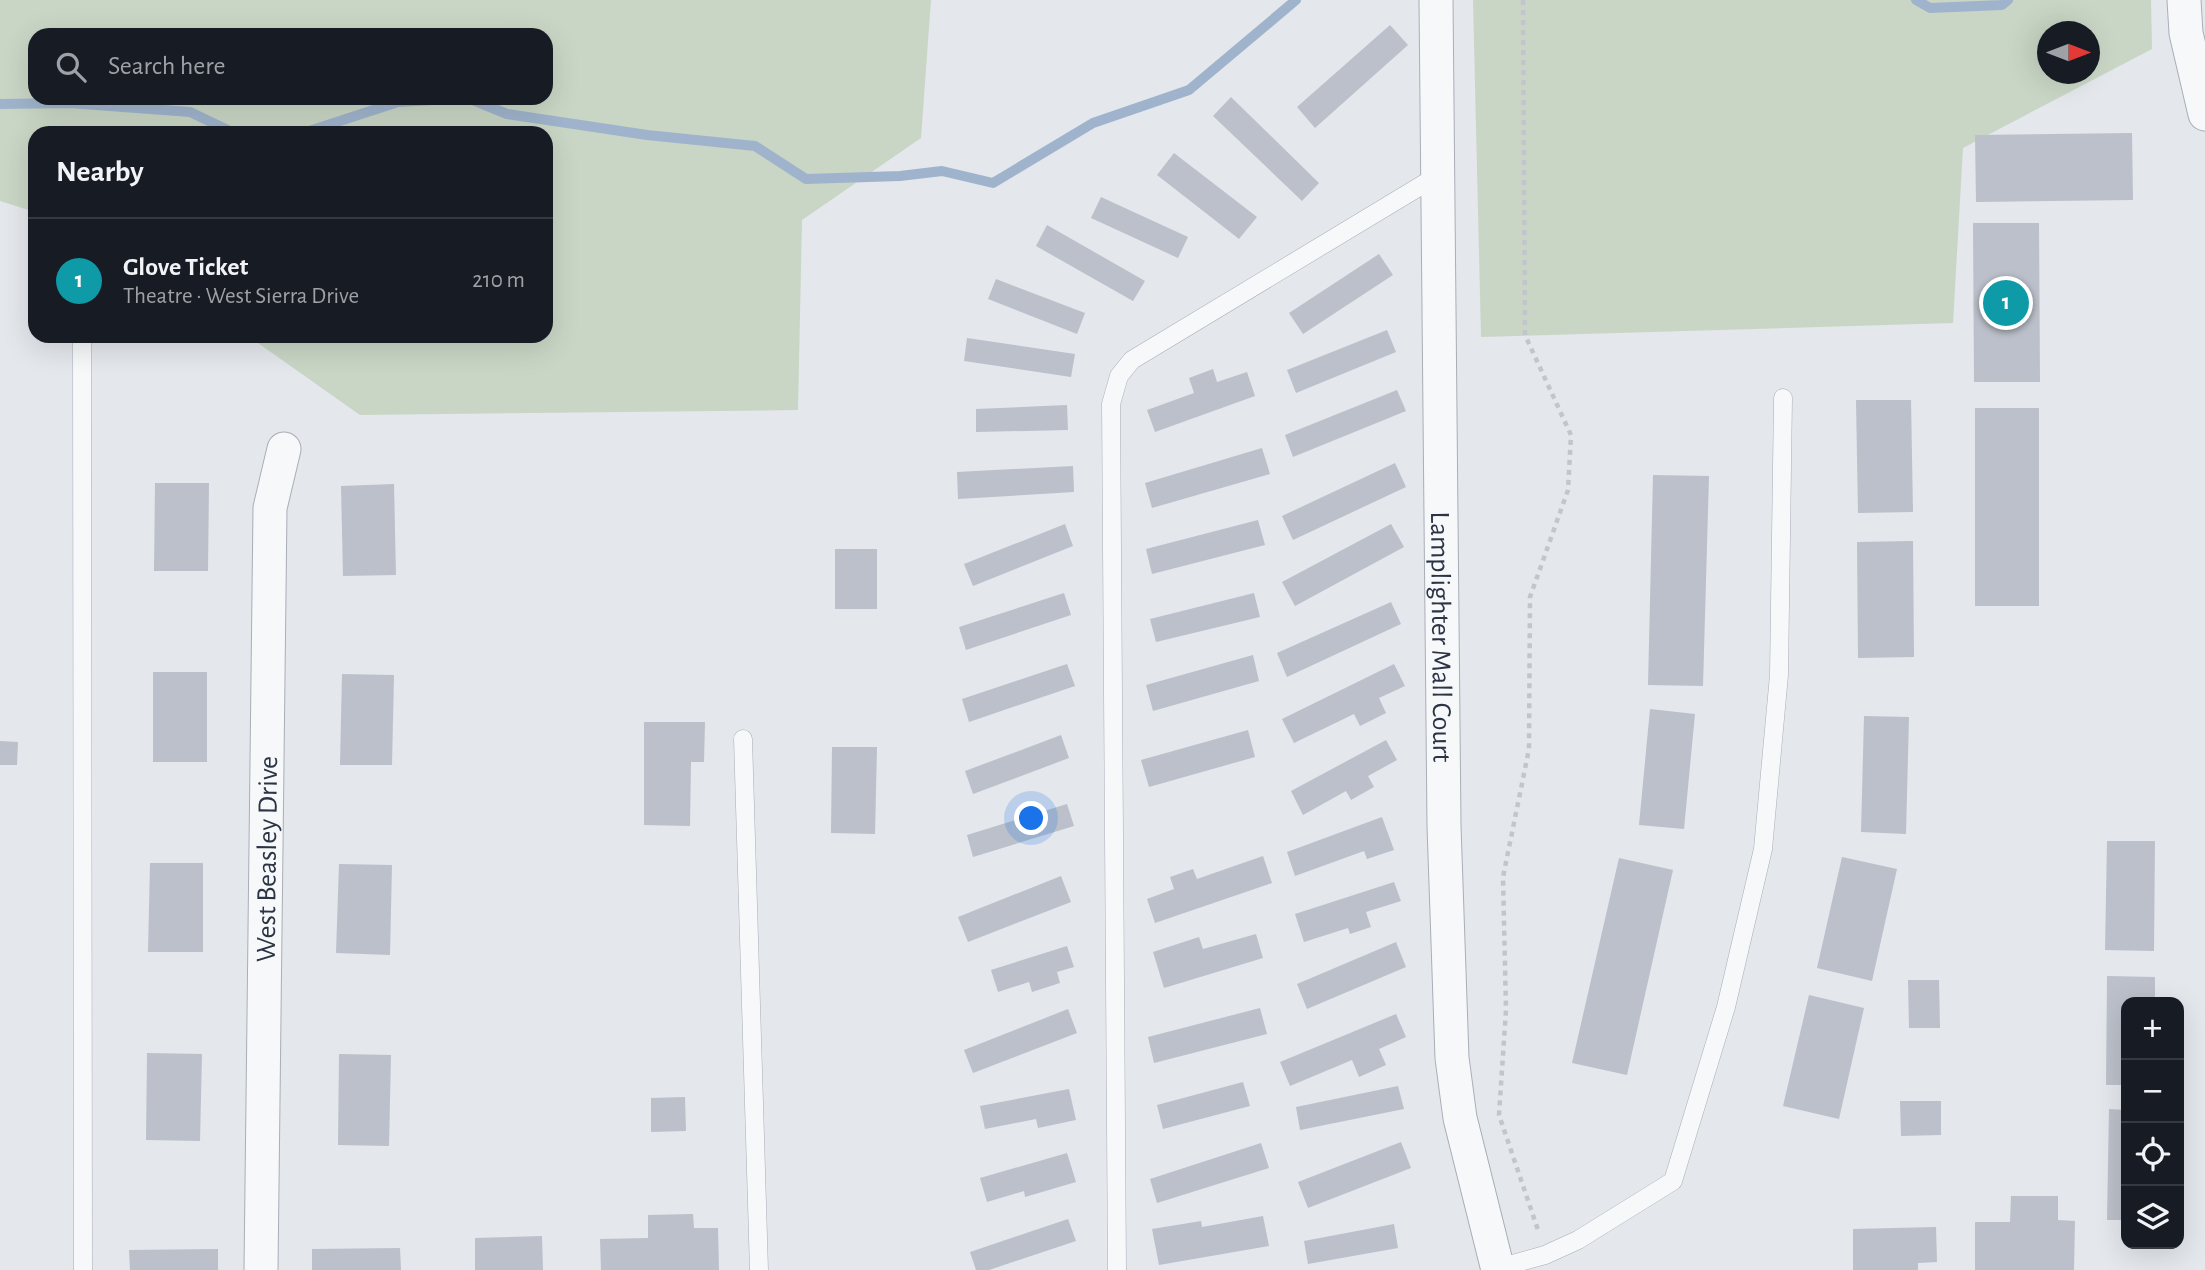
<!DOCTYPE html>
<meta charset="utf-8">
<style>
body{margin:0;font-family:"Alegreya Sans",sans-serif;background:#242831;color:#f1f3f6}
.controls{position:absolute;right:21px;bottom:21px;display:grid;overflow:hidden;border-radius:14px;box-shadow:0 7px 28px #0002}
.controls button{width:63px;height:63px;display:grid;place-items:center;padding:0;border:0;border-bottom:2px solid #363941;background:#171b24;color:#f1f3f6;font:35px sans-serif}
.compass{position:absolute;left:2037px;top:21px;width:63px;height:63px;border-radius:50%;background:#171b24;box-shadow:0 7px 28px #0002;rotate:90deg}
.you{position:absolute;left:1032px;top:819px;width:24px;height:24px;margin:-18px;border:5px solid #fff;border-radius:50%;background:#1a73e8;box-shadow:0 0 0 10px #1a73e833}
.badge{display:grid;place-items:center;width:46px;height:46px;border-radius:50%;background:#db2777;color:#fff;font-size:23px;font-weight:700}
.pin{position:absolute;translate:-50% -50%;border:4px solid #fff;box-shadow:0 2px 7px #0006}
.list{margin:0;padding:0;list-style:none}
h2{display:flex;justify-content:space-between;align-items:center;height:91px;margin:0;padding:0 28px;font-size:30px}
h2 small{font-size:23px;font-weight:400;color:#9ea1a6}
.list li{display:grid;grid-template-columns:46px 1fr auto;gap:21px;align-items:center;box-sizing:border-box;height:126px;padding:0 28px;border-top:2px solid #363941}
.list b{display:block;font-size:26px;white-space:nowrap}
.list p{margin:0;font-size:23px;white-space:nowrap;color:#9ea1a6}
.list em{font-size:23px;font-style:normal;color:#9ea1a6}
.icon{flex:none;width:38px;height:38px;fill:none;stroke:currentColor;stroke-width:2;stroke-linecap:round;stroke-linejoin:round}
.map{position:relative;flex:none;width:2205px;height:1270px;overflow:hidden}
.search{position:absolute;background:#171b24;box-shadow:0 7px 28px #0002;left:28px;top:28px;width:525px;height:77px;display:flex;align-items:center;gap:18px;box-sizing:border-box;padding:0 24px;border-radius:21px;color:#9ea1a6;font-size:26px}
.panel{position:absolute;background:#171b24;box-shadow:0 7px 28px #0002;left:28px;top:126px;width:525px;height:217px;border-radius:21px}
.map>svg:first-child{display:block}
</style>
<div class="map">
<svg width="2205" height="1270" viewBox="0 0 2205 1270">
<rect width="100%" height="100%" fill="#e4e7ec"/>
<g fill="#c9d6c5" fill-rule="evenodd">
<path d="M0 0H931L921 138 802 220 798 410 360 415 248 336H546V133H35V212L0 201ZM35 35H546V98H35Z"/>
<path d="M1473 0H2151L2152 49 1963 148 1953 323 1481 337ZM2048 32H2090V74H2048Z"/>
</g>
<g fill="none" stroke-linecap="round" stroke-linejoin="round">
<g stroke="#9fb4cc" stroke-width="10">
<path d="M1916 0 1930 8 2002 5 2008 0"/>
<path d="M0 104 70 103 190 112 234 133"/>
<path d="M303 133 398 102 468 98 507 114 647 135 755 146 806 179 900 176 942 171 993 183 1093 123 1189 90 1296 0"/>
</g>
</g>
<g fill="#bbc0ca">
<path d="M1390 25 1408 45 1315 128 1297 107Z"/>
<path d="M1231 97 1319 183 1302 201 1213 116Z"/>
<path d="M2132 133 2133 200 1976 202 1975 135Z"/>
<path d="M1174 153 1257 217 1239 239 1157 175Z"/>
<path d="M1101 197 1188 237 1178 258 1091 218Z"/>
<path d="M1973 223H2039L2040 382H1974Z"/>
<path d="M1047 225 1145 281 1133 301 1036 246Z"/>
<path d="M1379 254 1393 275 1303 334 1289 313Z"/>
<path d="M996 279 1085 313 1077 334 988 299Z"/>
<path d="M1387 330 1396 352 1296 393 1287 370Z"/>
<path d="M967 338 1075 354 1071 377 964 361Z"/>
<path d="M1213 369 1217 382 1247 372 1255 396 1155 432 1147 410 1194 393 1189 378Z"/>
<path d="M1397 390 1406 411 1293 457 1285 435Z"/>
<path d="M1856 400H1911L1913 512 1858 513Z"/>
<path d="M1067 405 1068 430 976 432V409Z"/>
<rect x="1975" y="408" width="64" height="198"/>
<path d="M1262 448 1270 474 1152 508 1145 483Z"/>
<path d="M1395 463 1406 487 1293 540 1282 516Z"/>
<path d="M1073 466 1074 492 958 499 957 472Z"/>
<path d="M1653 475 1709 476 1703 686 1648 685Z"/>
<path d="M155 483H209L208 571H154Z"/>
<path d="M394 484 396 575 343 576 341 486Z"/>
<path d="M1258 520 1265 545 1152 574 1146 549Z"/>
<path d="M1065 524 1073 546 973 586 964 564Z"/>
<path d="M1391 524 1404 547 1295 606 1282 582Z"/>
<path d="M1913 541 1914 657 1858 658 1857 542Z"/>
<rect x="835" y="549" width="42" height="60"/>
<path d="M1064 593 1071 615 966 650 959 627Z"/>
<path d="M1254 593 1260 617 1156 642 1150 619Z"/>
<path d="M1391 602 1401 624 1287 677 1277 653Z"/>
<path d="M1253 655 1259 681 1153 711 1146 685Z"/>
<path d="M1067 664 1075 686 969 722 962 699Z"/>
<path d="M1394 664 1405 686 1379 698 1386 713 1360 726 1354 714 1294 743 1282 719Z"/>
<rect x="153" y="672" width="54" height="90"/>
<path d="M342 674 394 675 392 765H340Z"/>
<path d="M1650 709 1695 714 1684 829 1639 825Z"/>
<path d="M1864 716 1909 717 1906 834 1861 832Z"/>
<path d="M644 722H705L704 762H691L690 826 644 825Z"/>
<path d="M1248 730 1255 757 1149 787 1141 760Z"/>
<path d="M1061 735 1069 758 973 794 965 771Z"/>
<path d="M1386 740 1397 760 1368 776 1374 787 1351 800 1346 791 1303 815 1291 791Z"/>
<path d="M0 741 18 742 17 765H0Z"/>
<path d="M832 747H877L875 834 831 833Z"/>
<path d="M1067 804 1074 826 973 857 967 835Z"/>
<path d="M1382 817 1394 850 1367 859 1364 851 1295 876 1287 852Z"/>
<path d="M2107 841H2155L2154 951 2105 950Z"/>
<path d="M1263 856 1272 883 1155 923 1147 899 1174 889 1170 877 1193 869 1197 879Z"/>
<path d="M1842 857 1897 869 1872 981 1817 968Z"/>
<path d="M1619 858 1673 870 1627 1075 1572 1063Z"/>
<path d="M150 863H203V952H148Z"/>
<path d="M339 864 392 865 390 955 336 953Z"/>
<path d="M1061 876 1071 902 968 942 958 917Z"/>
<path d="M1394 882 1401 901 1366 912 1371 927 1350 934 1348 928 1304 942 1295 914Z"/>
<path d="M1256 934 1263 958 1164 988 1153 952 1199 937 1203 949Z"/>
<path d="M1396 942 1406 967 1307 1009 1297 984Z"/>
<path d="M1067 946 1074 967 1057 972 1060 983 1032 992 1029 982 998 992 991 970Z"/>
<path d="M2107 976 2155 977V1002H2126V1085H2106Z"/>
<path d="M1908 980H1939L1940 1028H1909Z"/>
<path d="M1809 995 1864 1008 1839 1119 1783 1106Z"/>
<path d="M1260 1008 1267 1034 1154 1063 1148 1037Z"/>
<path d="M1068 1009 1077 1033 973 1073 964 1050Z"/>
<path d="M1396 1014 1406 1037 1379 1049 1386 1065 1359 1077 1352 1060 1290 1086 1280 1062Z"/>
<path d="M147 1053 202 1054 200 1141 146 1140Z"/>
<path d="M339 1054 391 1055 389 1146 338 1145Z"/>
<path d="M1243 1082 1250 1106 1163 1129 1157 1105Z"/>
<path d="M1398 1086 1404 1109 1300 1130 1296 1107Z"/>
<path d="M1069 1089 1076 1120 1038 1128 1036 1119 985 1129 980 1106Z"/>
<path d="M685 1097 686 1131 651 1132V1098Z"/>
<path d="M1900 1101H1941V1135L1901 1136Z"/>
<path d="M2109 1109 2126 1110V1220H2107Z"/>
<path d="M1401 1142 1411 1168 1308 1208 1298 1182Z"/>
<path d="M1261 1143 1269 1168 1157 1203 1150 1179Z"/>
<path d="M1067 1153 1076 1182 1025 1197 1024 1191 987 1202 980 1178Z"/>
<path d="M2011 1196H2058V1220L2075 1221 2074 1270H1975V1222H2010Z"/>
<path d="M693 1214 694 1228H718L719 1270H601L600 1239 648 1238V1215Z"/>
<path d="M1263 1216 1269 1246 1159 1265 1152 1229 1201 1221 1202 1227Z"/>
<path d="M1068 1219 1076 1241 989 1270H976L970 1252Z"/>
<path d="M1394 1224 1398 1248 1308 1264 1304 1241Z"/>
<path d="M1936 1227 1937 1262 1918 1263V1270H1853V1229Z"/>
<path d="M542 1236 543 1270H475V1238Z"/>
<path d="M400 1248 401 1270H312V1249Z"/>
<path d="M218 1249V1270H130L129 1250Z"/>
</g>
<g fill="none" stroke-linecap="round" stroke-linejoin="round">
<g stroke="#a9aeb7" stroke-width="19">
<g id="service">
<path d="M82 343 83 1270"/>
<path d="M743 739 759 1270"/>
<path d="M1498 1268 1545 1255 1578 1240 1673 1181 1726 1007 1763 849 1779 675 1783 398"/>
<path d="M1117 1270 1111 404 1119 376 1132 360 1437 176"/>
</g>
</g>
<g stroke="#a9aeb7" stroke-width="35">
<g id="minor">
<path id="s1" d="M1436 0 1444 826 1452 1058 1460 1118 1498 1270"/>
<path d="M2184 0 2186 33 2205 114"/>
<path id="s2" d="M261 1270 270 508 284 449"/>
</g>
</g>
<path stroke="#c2c5cb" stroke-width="4.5" stroke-dasharray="5 5" stroke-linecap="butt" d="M1523 0 1525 335 1571 435 1568 490 1530 597 1529 749 1503 877 1506 1010 1499 1115 1538 1230"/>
<use href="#service" stroke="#f7f8fa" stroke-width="18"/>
<use href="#minor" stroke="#f7f8fa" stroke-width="33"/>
</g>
<g text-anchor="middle" stroke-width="7" stroke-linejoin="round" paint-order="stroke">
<g font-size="28" fill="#2b3445" stroke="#f4f6f9">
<text dy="10" stroke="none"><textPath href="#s1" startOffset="637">Lamplighter Mall Court</textPath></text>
<text dy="10" stroke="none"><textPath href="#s2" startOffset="411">West Beasley Drive</textPath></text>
</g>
</g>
</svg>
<div class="controls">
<button>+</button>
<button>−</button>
<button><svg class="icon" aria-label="locate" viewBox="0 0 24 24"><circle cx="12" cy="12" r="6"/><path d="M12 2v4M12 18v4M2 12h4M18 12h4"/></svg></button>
<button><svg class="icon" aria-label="layers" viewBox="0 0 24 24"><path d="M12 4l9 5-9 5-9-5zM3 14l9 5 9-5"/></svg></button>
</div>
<svg class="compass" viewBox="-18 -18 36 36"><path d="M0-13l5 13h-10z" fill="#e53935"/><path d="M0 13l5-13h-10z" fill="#9ea1a6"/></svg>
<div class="you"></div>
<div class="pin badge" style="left:2006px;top:303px;background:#0f9aa8">1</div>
<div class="search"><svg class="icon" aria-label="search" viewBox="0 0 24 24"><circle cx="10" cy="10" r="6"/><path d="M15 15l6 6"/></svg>Search here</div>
<section class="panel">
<h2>Nearby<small></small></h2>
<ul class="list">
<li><span class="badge" style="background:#0f9aa8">1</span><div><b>Glove Ticket</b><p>Theatre · West Sierra Drive</p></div><em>210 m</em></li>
</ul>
</section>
</div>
